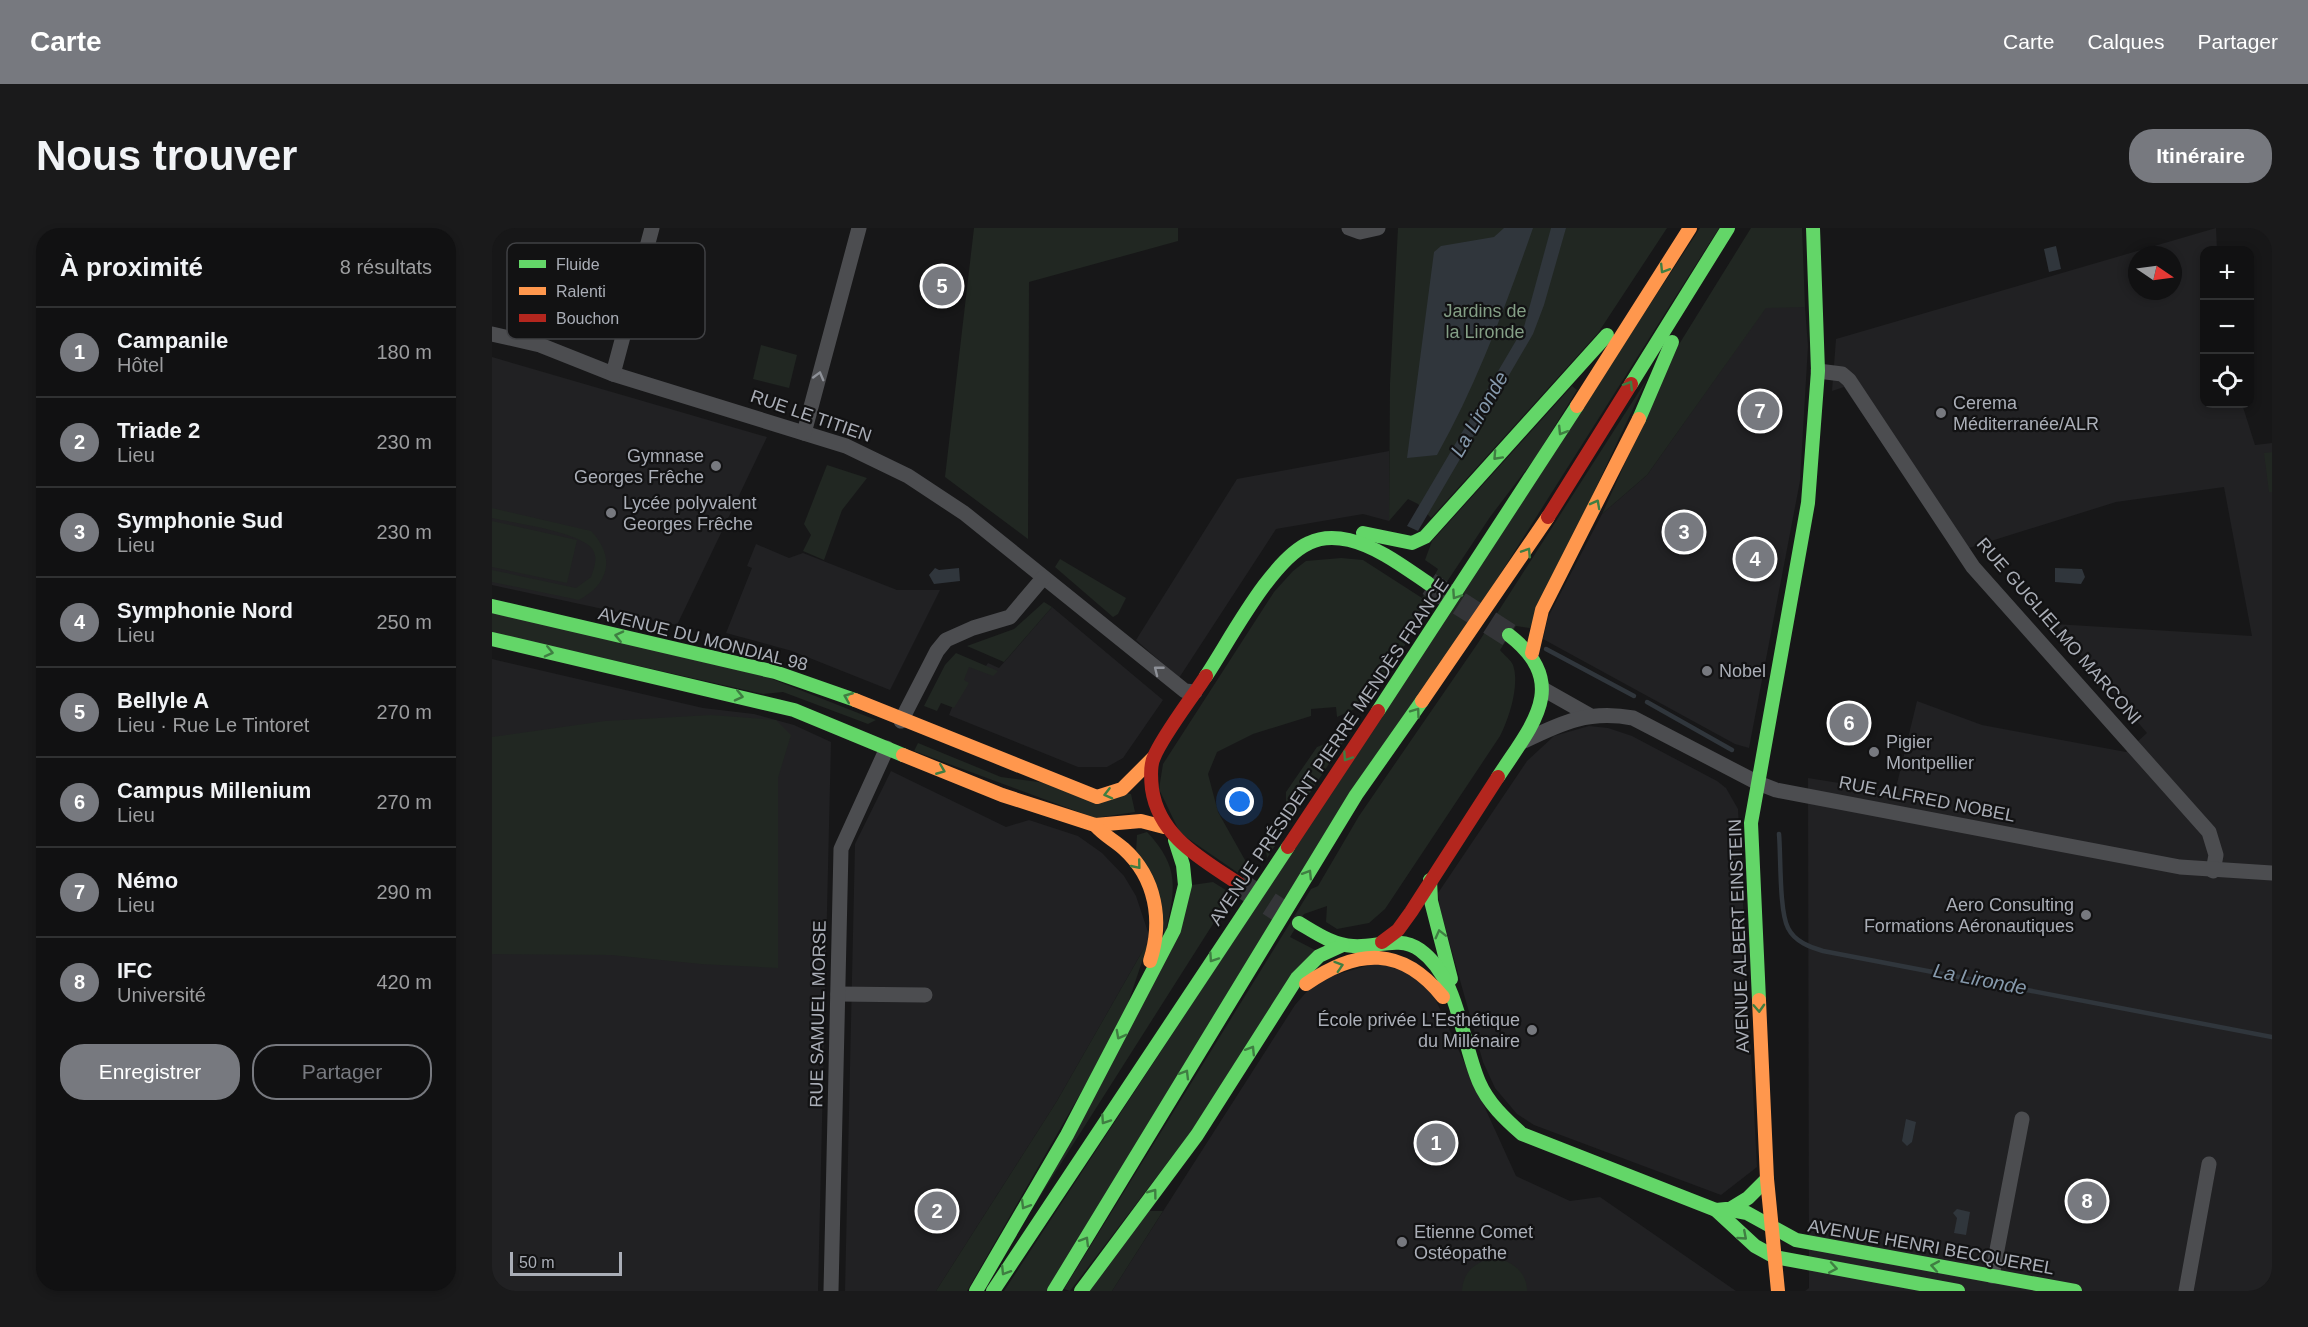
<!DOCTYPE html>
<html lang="fr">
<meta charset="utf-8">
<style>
body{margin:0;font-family:Arial,sans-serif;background:#1a1a1b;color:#f1f3f6}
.controls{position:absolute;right:18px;top:18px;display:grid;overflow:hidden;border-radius:12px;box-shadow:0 3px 9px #0003}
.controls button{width:54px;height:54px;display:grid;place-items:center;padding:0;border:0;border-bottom:2px solid #303132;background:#111112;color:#f1f3f6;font:30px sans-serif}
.compass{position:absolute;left:1636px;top:18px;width:54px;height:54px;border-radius:50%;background:#111112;box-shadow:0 3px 9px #0003;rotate:103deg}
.scale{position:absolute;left:18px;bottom:15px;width:112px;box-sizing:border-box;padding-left:6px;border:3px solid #aaaeb7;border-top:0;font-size:16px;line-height:21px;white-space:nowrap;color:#aaaeb7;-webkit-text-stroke:4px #121213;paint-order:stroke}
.you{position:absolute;left:748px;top:574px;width:21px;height:21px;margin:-15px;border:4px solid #fff;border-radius:50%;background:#1a73e8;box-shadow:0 0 0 9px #1a73e833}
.badge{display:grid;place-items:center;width:39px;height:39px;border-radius:50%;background:#77797f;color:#fff;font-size:20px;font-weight:700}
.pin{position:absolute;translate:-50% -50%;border:3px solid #fff;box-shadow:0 2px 6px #0006}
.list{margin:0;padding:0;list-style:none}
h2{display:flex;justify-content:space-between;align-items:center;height:78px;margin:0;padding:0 24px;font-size:26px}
h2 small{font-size:20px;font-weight:400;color:#9c9d9f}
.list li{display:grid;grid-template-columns:39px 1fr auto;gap:18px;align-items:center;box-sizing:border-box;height:90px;padding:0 24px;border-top:2px solid #303132}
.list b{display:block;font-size:22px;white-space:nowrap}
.list p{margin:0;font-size:20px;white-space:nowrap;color:#9c9d9f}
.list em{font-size:20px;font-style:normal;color:#9c9d9f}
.actions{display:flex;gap:12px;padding:18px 24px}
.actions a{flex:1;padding:14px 0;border:2px solid #77797f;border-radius:24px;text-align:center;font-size:21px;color:#77797f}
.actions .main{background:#77797f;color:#fff}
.icon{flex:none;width:33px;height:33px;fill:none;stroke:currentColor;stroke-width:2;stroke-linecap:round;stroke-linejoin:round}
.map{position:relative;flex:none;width:1780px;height:1063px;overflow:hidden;border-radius:24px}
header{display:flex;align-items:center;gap:36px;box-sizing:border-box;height:84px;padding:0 30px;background:#77797f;color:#fff}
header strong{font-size:28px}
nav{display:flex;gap:33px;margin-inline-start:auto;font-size:21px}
.intro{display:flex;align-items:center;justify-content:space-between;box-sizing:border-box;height:144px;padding:0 36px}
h1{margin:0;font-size:42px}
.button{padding:15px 27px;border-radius:24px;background:#77797f;color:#fff;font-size:21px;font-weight:700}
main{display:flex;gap:36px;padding:0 36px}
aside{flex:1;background:#111112;border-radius:24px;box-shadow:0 3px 9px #0003}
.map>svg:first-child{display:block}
</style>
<header>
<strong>Carte</strong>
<nav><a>Carte</a><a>Calques</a><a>Partager</a></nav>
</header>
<div class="intro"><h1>Nous trouver</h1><a class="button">Itinéraire</a></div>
<main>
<aside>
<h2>À proximité<small>8 résultats</small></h2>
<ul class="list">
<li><span class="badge">1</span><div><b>Campanile</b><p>Hôtel</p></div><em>180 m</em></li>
<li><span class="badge">2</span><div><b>Triade 2</b><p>Lieu</p></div><em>230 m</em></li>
<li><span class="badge">3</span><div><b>Symphonie Sud</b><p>Lieu</p></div><em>230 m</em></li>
<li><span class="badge">4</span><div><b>Symphonie Nord</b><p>Lieu</p></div><em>250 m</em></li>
<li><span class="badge">5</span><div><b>Bellyle A</b><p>Lieu · Rue Le Tintoret</p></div><em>270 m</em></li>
<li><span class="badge">6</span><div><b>Campus Millenium</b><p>Lieu</p></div><em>270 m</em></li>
<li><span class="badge">7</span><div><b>Némo</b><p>Lieu</p></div><em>290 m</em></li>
<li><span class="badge">8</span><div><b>IFC</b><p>Université</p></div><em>420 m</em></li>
</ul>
<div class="actions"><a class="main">Enregistrer</a><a>Partager</a></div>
</aside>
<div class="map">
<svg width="1780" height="1063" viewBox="0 0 1780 1063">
<rect width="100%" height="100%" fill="#171718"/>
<g fill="#212123" fill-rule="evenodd">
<path d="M1724 0 1725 22H1712V176H1750L1763 217 1780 215V1063H1313L1317 1060 1316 550 1403 564 1425 473 1490 497 1634 524 1655 505 1562 396 1760 408 1732 259 1624 274 1464 324 1352 159 1340 163 1344 111ZM1645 27H1681V63H1645Z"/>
<path d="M1274 79H1313L1316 118 1308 253 1257 520 1243 516 1051 411 1056 389 1110 286 1155 247Z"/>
<path d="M0 129 275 209 185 397 0 357Z"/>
<path d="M897 223V293L871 286 784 301 687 450 644 412 745 251Z"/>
<path d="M264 316 297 330 311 325 405 362H448L398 462 300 423 234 405 260 340 255 338Z"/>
<path d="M560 379 671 472 631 530 615 539H586L457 487 477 437 491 442 496 435 507 440Z"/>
<path d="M0 431 211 480 262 486 302 497 339 514 326 1063H0Z"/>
<path d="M1097 498 1116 500 1140 508 1225 553 1234 560 1246 581 1265 939 1229 967 1042 897 1025 886 1003 860 991 834 948 681 946 665 1035 533 1062 508Z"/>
<path d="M399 543 514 599 537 592 586 608 610 625 632 648 644 668 658 710 565 873 444 1063H353L363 616Z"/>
<path d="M885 735 925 747 942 768 1024 948 1078 973 1108 969 1244 1063H620L803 777 825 752Z"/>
</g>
<g fill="#212722">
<path d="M482 0H686V13L537 54 536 311 453 249Z"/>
<path d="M906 0H1175L1106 105 939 290 926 276 916 271 897 293 898 155Z"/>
<path d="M1208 0H1227L555 1063H512Z"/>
<path d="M1259 0H1310L1313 79 1274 80 1155 247 1110 286 1186 118Z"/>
<path d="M269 117 305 127 297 160 261 151Z"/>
<path d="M1155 151 1038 400 1024 398 1008 422C1012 427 1019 432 1021 437 1028 457 1017 490 1008 508L893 681 877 695 845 701 834 694 835 678 812 686 798 709 827 724 698 905 578 1063 572 1061 819 661 826 658 867 588 986 415Z"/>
<path d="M1080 158 1085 162 1043 230 998 289 889 453 865 480 845 489 844 479 819 481V488L761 506 725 524 716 546 726 584 758 641 752 649 688 605 667 561 671 536 782 364 801 343 814 333 849 330 871 332 930 370 946 341 933 332 940 313Z"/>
<path d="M1780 224V264H1777L1772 225Z"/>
<path d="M335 237 375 250 350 282 332 332 311 323 319 307 312 296Z"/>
<path d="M0 280 99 303C124 329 117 356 87 372L0 354V342L84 360 99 349C102 340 106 331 101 322 91 304 22 295 0 290Z"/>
<path d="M0 293 85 312 75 355 0 339Z"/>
<path d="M568 331 634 370 626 386 621 389 563 339Z"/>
<path d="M552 374 560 379 512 434 475 418 522 401Z"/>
<path d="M0 384 275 449 384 492 376 496 291 464 271 466 0 405Z"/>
<path d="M464 425 506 443 501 448 477 439 472 452 477 455 462 480 449 475 445 483 432 478 453 437Z"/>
<path d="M219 487 284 492 299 507 286 550V740L209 736 119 727 0 726V509L113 493Z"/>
<path d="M856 507 775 630 773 616 794 580V564L825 519Z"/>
<path d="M426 515 509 549 639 566 643 584 603 590 422 523Z"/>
<path d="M655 604C689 640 683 662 673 707L644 624 645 607Z"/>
<path d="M721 654 740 666 514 1022 700 657Z"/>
<path d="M658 710 630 793 475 1063H444L565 873Z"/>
<path d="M657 983H671L620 1063H595Z"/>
<path d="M1003 1030C1020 1033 1035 1044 1035 1063H970C971 1043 984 1033 1003 1030Z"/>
</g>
<g fill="#30363c">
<path d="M1012 0H1041C1014 77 985 156 945 227L915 230 942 24 949 18 1002 9Z"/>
<path d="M1059 0H1074L1052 77 1041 106 926 303 915 298 1032 99Z"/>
<path d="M1564 18 1569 41 1557 44 1552 21Z"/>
<path d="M443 340 447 342 467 340 468 353 442 356 437 347Z"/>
<path d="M1563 340 1590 341 1593 349 1589 356 1563 354Z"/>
<path d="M1414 891 1424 894 1420 914 1415 918 1410 913Z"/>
<path d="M1465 981 1478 984 1474 1007 1462 1005 1465 990 1461 985Z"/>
</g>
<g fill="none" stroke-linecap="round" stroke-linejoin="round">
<g stroke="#30363c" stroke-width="4.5">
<path d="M1054 421 1142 468"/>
<path d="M1155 474 1240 522"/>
<path d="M1287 606C1289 628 1287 682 1296 700 1303 714 1318 719 1331 723L1780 809"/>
</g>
<g stroke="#343538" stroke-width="24" stroke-dasharray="24 12" stroke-linecap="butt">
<path d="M937 356 1017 407"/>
<path d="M747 656 807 695"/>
</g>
<g stroke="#4c4d50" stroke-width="15">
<path d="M857 0 868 4 886 0"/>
<path d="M0 106 48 117 121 146 354 218 416 248 472 285 693 463 703 464"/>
<path d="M1326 143 1350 146 1357 152 1481 339 1717 604 1724 627 1721 643"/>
<path d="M121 146 160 0"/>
<path d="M312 205 367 0"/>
<path d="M1051 461 1097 487"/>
<path d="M409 493 445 423 454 412 481 400 518 389 551 350"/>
<path d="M1032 513C1071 494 1097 482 1141 490L1266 555 1284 562 1688 639 1780 645"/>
<path d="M346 766 433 767"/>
<path d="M1500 1048 1530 891"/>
<path d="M339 1063 349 621 395 520"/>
<path d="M1694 1063 1717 936"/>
</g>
<g stroke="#63d668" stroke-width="14">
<path d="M1139 156 1236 0"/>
<path d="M1147 191 1180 114"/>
<path d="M871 305 920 315 933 309 1115 107"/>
<path d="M0 378 283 444 363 472"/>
<path d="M0 411 302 482 411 527"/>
<path d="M714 448C738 412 779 332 817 315 829 309 844 309 857 312 886 319 912 339 937 356"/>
<path d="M886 483 1085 178"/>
<path d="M1006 549C1039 498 1080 456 1017 407"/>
<path d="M938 652 939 673 959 751"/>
<path d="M807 695C824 705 841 717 861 718 884 720 907 707 928 722 967 750 969 812 987 854 996 875 1013 891 1030 906L1224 982 1263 1018 1283 1029 1466 1063"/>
<path d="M1267 772 1259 595 1316 275 1326 143 1321 0"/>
<path d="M1238 981 1256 970 1275 951"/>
<path d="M1224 982 1234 981 1255 985 1304 1012 1583 1063"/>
<path d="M484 1063 575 907 682 702 693 657 691 637 683 612"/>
<path d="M501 1063 796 619"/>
<path d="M562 1063 864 567 930 473"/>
<path d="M589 1063 705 907 805 750 827 728 851 717"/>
</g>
<g stroke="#ff974d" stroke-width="14">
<path d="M1085 178 1198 0"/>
<path d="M1040 425 1050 382 1147 191"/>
<path d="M363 472 605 569 630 561 661 530"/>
<path d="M930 473 1056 289"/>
<path d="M411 527 510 567 603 597 649 593 672 599"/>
<path d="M603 597C611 607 622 612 632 621 664 650 671 693 658 733"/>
<path d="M814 756C866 720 910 718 951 769"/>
<path d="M1267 772 1275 951 1286 1063"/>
</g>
<g stroke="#b3261e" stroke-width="14">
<path d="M1056 289 1139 156"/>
<path d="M714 448C700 470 671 507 662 529 658 537 659 552 660 561 667 609 710 631 747 656"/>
<path d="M796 619 886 483"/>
<path d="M890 714 906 702 919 684 1006 549"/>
</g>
</g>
<defs><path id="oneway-chevron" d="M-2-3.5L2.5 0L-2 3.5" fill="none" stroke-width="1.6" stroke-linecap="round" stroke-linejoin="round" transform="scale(1.5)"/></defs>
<g stroke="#3f7e42">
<use href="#oneway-chevron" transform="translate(1172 41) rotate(122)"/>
<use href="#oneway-chevron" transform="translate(1137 157) rotate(-58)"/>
<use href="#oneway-chevron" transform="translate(1070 203) rotate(122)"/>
<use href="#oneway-chevron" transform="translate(1005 228) rotate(133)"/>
<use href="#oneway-chevron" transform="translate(1104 276) rotate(-62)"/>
<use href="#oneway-chevron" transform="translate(1035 324) rotate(-57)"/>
<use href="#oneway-chevron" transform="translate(964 367) rotate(124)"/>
<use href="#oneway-chevron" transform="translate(127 408) rotate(-167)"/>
<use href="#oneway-chevron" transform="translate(57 424) rotate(13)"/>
<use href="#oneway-chevron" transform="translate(247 468) rotate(13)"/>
<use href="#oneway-chevron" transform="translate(356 469) rotate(-158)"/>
<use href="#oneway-chevron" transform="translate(924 484) rotate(-54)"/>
<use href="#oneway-chevron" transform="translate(855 529) rotate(124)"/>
<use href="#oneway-chevron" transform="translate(449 542) rotate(22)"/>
<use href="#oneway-chevron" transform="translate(616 566) rotate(166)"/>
<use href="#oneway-chevron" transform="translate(645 637) rotate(51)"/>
<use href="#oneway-chevron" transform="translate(816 646) rotate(-58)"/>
<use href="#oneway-chevron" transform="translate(948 706) rotate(-104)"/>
<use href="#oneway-chevron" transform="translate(721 730) rotate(124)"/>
<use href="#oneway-chevron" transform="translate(847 738) rotate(-18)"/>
<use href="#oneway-chevron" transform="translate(1267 780) rotate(87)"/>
<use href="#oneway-chevron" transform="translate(628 807) rotate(118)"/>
<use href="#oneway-chevron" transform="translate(759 822) rotate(-58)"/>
<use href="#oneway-chevron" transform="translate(693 846) rotate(-59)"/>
<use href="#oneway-chevron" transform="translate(613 892) rotate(124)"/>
<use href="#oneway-chevron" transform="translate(661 965) rotate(-53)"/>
<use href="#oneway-chevron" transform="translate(533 977) rotate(121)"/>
<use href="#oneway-chevron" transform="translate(1251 1008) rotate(41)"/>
<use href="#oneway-chevron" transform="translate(593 1013) rotate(-59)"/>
<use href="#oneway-chevron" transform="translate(1443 1038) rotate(-170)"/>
<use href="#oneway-chevron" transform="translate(1341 1040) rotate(10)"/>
<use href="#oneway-chevron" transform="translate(513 1043) rotate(122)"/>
</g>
<g stroke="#8e9198">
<use href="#oneway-chevron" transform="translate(327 148) rotate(-75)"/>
<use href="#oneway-chevron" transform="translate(666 442) rotate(-142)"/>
</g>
<g fill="#77797f" stroke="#121213" stroke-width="2">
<circle cx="1449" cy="185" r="6"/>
<circle cx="224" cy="238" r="6"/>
<circle cx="119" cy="285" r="6"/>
<circle cx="1215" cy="443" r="6"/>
<circle cx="1382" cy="524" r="6"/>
<circle cx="1594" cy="687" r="6"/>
<circle cx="1040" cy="802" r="6"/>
<circle cx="910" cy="1014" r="6"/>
</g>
<g text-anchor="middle" stroke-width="4.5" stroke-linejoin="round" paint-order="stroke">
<g font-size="18" fill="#849f86" stroke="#121213">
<text x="993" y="89">Jardins de<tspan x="993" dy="21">la Lironde</tspan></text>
</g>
<g font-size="18" fill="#aaaeb7" stroke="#121213" text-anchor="start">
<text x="1461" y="181">Cerema<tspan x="1461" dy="21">Méditerranée/ALR</tspan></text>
<text x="212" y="234" text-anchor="end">Gymnase<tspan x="212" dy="21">Georges Frêche</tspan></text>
<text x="131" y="281">Lycée polyvalent<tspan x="131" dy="21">Georges Frêche</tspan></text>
<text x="1227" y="449">Nobel</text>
<text x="1394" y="520">Pigier<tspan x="1394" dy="21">Montpellier</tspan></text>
<text x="1582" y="683" text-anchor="end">Aero Consulting<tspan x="1582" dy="21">Formations Aéronautiques</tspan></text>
<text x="1028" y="798" text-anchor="end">École privée L'Esthétique<tspan x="1028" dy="21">du Millénaire</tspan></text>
<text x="922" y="1010">Etienne Comet<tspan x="922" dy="21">Ostéopathe</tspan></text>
</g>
<g font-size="18" fill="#aaaeb7" stroke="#121213">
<text transform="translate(319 188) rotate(19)" y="6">RUE LE TITIEN</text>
<text transform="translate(1567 403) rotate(49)" y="6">RUE GUGLIELMO MARCONI</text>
<text transform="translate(211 411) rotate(14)" y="6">AVENUE DU MONDIAL 98</text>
<text transform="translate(837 524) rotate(-56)" y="6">AVENUE PRÉSIDENT PIERRE MENDÈS FRANCE</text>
<text transform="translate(1435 571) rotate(11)" y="6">RUE ALFRED NOBEL</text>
<text transform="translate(1247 708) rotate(-92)" y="6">AVENUE ALBERT EINSTEIN</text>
<text transform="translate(326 786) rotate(-89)" y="6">RUE SAMUEL MORSE</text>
<text transform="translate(1439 1019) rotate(10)" y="6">AVENUE HENRI BECQUEREL</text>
</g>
<g font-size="20" font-style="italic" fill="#869aad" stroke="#121213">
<text transform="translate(987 186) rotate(-60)" y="7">La Lironde</text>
<text transform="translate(1488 751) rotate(11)" y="7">La Lironde</text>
</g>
</g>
<rect x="15" y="15" width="198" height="96" rx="9" fill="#121213" stroke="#404144" stroke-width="1.5"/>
<rect x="27" y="32" width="27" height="8" fill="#63d668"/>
<rect x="27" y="59" width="27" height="8" fill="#ff974d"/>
<rect x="27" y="86" width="27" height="8" fill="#b3261e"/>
<g font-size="16" fill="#aaaeb7">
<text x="64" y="42">Fluide</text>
<text x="64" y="69">Ralenti</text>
<text x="64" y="96">Bouchon</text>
</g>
</svg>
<div class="controls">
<button>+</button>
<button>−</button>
<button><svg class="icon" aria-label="locate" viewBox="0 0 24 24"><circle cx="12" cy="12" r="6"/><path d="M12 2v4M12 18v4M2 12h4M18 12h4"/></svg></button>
</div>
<svg class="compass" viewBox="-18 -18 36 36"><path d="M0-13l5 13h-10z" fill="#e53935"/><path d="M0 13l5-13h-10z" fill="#9c9d9f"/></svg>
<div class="scale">50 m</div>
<div class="you"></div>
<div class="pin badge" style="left:944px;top:915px">1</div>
<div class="pin badge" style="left:445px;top:983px">2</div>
<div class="pin badge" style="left:1192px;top:304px">3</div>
<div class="pin badge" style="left:1263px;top:331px">4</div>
<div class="pin badge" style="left:450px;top:58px">5</div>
<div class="pin badge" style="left:1357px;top:495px">6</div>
<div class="pin badge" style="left:1268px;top:183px">7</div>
<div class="pin badge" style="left:1595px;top:973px">8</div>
</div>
</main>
